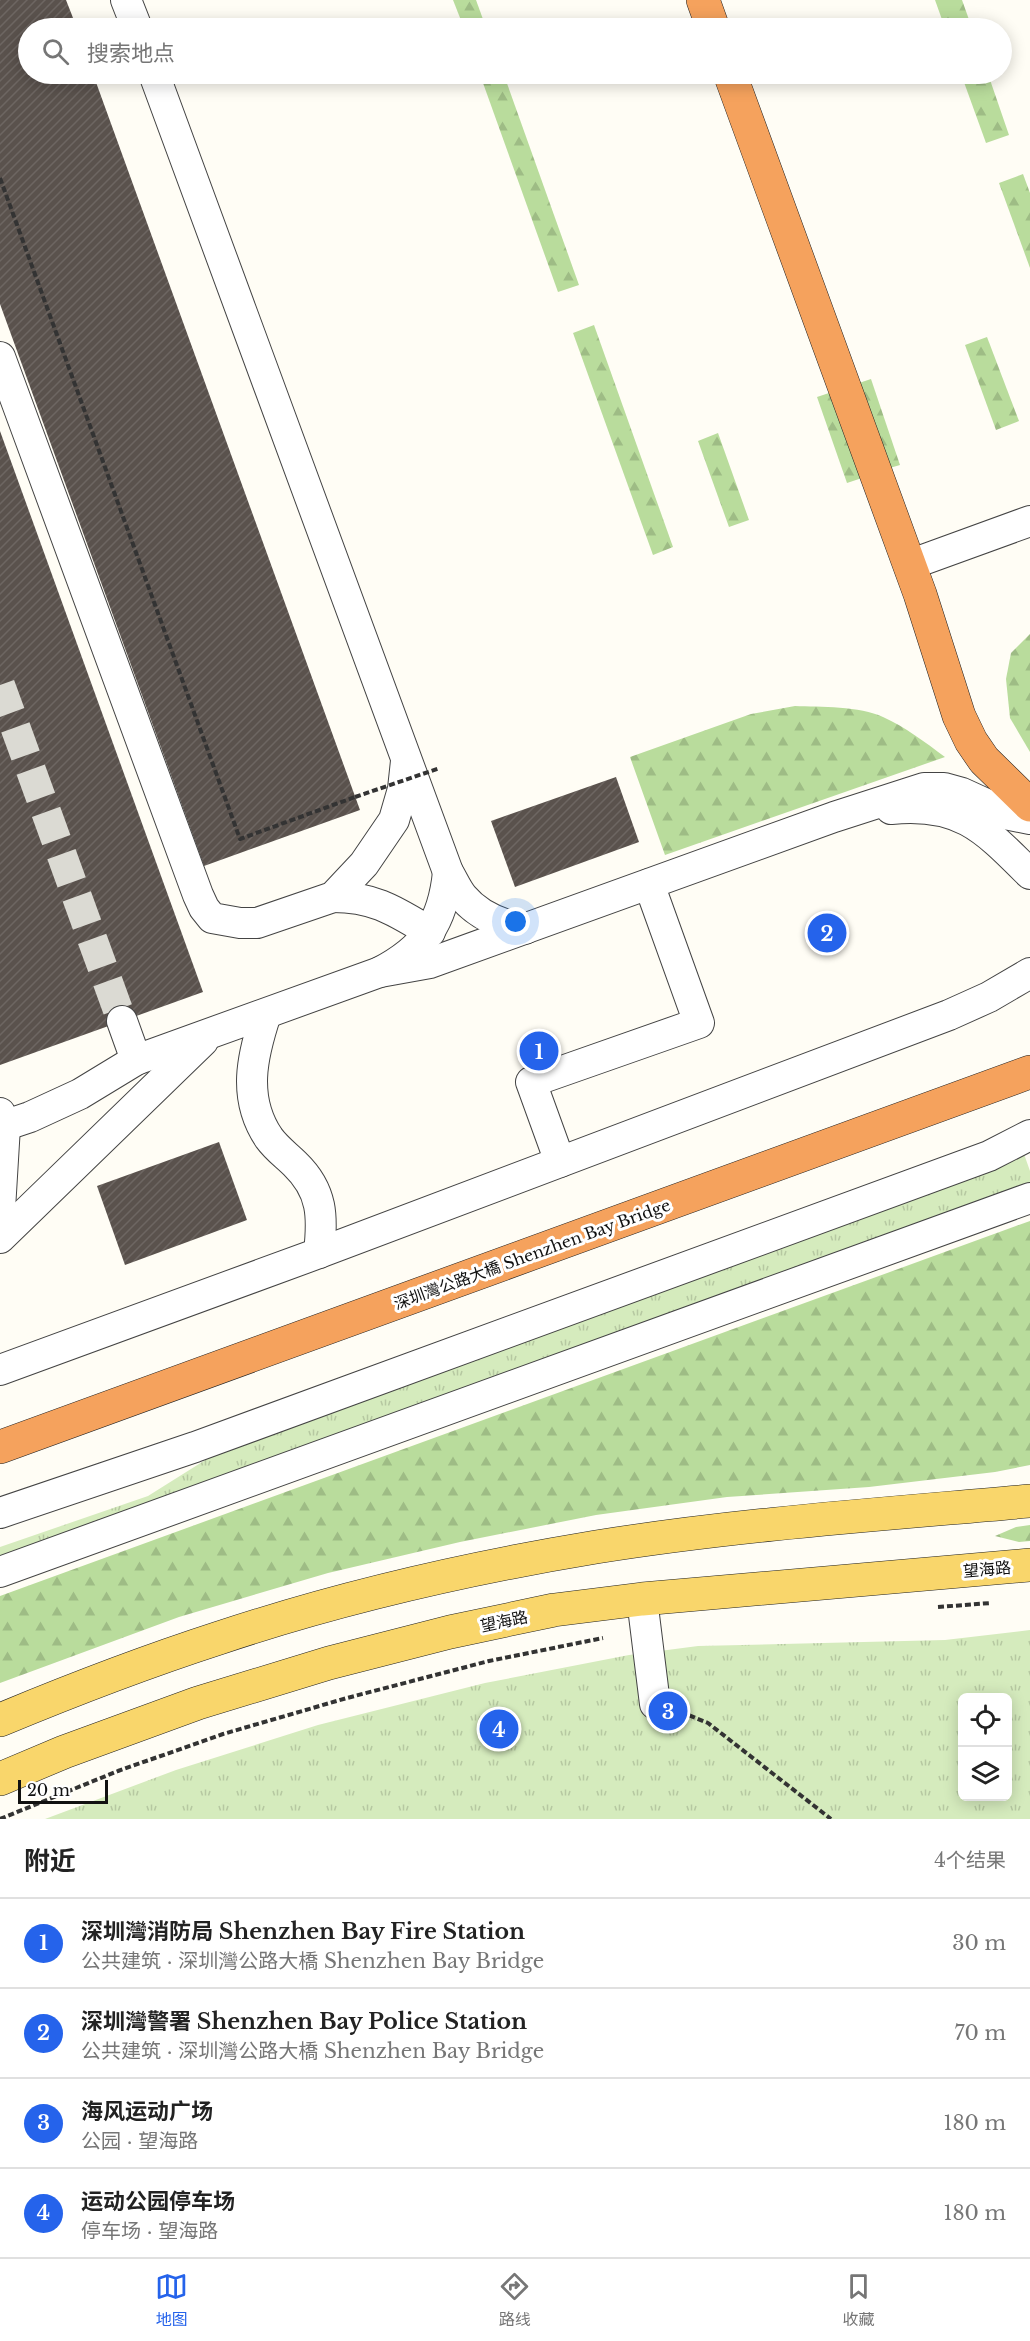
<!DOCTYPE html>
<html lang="zh">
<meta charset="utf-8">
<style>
body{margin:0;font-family:"Libre Baskerville","Noto Sans SC",serif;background:#f2f2f2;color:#222}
.controls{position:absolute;right:18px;bottom:18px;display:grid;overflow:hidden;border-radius:9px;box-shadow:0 3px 15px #0003}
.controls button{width:54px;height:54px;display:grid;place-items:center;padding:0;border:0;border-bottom:2px solid #e0e0e0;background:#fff;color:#222;font:30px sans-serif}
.scale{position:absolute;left:18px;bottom:15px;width:90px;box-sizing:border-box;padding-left:6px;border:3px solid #111;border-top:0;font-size:16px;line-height:21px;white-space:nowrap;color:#111;-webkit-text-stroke:4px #fff;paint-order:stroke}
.you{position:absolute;left:516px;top:922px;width:21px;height:21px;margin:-15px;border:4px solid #fff;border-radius:50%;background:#1a73e8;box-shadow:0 0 0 9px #1a73e833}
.badge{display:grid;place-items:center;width:39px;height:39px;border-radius:50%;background:#2563eb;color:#fff;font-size:20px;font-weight:700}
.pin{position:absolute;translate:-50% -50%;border:3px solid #fff;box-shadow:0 2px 6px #0006}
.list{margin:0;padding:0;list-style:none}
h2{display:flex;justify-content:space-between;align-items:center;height:78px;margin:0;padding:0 24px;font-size:26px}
h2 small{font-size:20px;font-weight:400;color:#767676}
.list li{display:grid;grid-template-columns:39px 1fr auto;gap:18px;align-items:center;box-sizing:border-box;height:90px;padding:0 24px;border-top:2px solid #e0e0e0}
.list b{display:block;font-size:22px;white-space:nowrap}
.list p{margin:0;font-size:20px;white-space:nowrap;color:#767676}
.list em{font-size:20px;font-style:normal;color:#767676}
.icon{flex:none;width:33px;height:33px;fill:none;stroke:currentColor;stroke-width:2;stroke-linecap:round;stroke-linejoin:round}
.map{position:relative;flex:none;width:1030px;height:1819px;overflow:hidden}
.search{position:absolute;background:#fff;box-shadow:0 3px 15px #0003;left:18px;right:18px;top:18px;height:66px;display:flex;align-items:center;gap:15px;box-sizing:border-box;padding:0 21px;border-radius:33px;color:#767676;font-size:22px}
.sheet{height:438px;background:#fff}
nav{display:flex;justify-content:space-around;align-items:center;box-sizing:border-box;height:84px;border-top:2px solid #e0e0e0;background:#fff;font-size:16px;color:#767676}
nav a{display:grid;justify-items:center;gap:3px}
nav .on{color:#2563eb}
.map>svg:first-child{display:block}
</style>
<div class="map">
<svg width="1030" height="1819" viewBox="0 0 1030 1819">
<defs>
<pattern id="grass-tufts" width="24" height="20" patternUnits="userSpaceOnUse" patternTransform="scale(1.5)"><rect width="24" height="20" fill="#d5ebbd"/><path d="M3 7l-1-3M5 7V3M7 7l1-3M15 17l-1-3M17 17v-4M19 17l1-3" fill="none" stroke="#b6c8a1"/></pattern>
<pattern id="forest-firs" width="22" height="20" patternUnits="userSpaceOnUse" patternTransform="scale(1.5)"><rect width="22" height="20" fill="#b9dc9c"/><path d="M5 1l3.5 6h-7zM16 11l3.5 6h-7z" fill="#9ebc85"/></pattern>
<pattern id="building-hatch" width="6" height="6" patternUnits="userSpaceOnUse" patternTransform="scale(1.5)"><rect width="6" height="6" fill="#5a524d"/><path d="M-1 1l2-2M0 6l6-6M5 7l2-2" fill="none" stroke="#6d6662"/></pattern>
</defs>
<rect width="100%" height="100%" fill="#fffdf5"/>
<g fill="url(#grass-tufts)" fill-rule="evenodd">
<path d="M1024 1154 1030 1171V1190L0 1563V1547L148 1496 218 1452Z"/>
<path d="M1030 1630V1819H45L176 1770 318 1725 485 1683 629 1655 698 1646 945 1640ZM962 1698H1008V1796H962Z"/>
</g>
<g fill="url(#forest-firs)">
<path d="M453 0H476L484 22 464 28Z"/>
<path d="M935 0H962L972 28H945Z"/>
<path d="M961 74H988L1009 135 986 143Z"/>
<path d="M504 75 579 285 558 292 483 83Z"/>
<path d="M1023 174 1030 193V268L999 183Z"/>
<path d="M594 325 673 547 653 555 573 333Z"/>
<path d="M987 337 1019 421 996 430 965 345Z"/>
<path d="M871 379 900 465 883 470 853 385Z"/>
<path d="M835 391 865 477 847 483 817 397Z"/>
<path d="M718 433 749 520 729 527 698 441Z"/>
<path d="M1030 634V752L1010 718 1006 679 1011 653Z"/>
<path d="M795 706C820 707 860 706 883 717 905 727 925 742 945 757L665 855 630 757 751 714Z"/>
<path d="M1030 1221V1465L995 1472 869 1487 727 1497 596 1515 460 1542 328 1573 179 1617 0 1683V1596Z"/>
<path d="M1030 1525V1541L1019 1542 995 1536 1016 1527Z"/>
</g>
<g fill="url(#building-hatch)">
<path d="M0 0H66L77 28H28V74H93L360 810 204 866 0 304Z"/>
<path d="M0 431 203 992 0 1065Z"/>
<path d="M616 777 639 842 515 887 491 821Z"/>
<path d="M219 1142 247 1220 125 1265 97 1186Z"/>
</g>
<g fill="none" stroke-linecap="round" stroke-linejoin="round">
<path stroke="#dbdad3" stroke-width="30" stroke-dasharray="30 15" stroke-linecap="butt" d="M0 685 122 1021"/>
<g stroke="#444" stroke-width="32">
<g id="minor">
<path d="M126 0 137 28"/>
<path d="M154 74 448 872C453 880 457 890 463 897 478 915 502 925 525 929"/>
<path d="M0 357 198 895 204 908 212 918 240 923H257L333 897 364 864 394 820 403 789 406 761"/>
<path d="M909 565 1030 521"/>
<path d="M891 809C960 802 984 828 1030 874"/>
<path d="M333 897C375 897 395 911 430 932"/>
<path d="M380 972 430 963 834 817 924 788H944L962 793 1010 815 1030 819"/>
<path d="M266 1014C252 1056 242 1098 269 1138 277 1149 286 1155 295 1164 323 1191 323 1217 319 1253"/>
<path d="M122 1021 136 1060"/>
<path d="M0 1113 5 1126 0 1209"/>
<path d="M0 1127 30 1117 80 1094 136 1060 380 972C424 949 443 923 448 872"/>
<path d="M560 1162 531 1082 699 1023 649 884"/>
<path d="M0 1238 203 1041"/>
<path d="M0 1370 319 1253 949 1015 989 997 1030 973"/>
<path d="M0 1513 195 1447 989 1156 1030 1135"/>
<path d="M0 1572 1030 1198"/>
<path d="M642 1599 655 1704"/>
</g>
</g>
<g stroke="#222" stroke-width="34">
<g id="major">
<path d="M0 1720C72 1690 145 1662 219 1638 342 1597 469 1568 596 1547 740 1524 885 1514 1030 1501"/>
<path d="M0 1779 64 1752 198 1703 329 1663 450 1632 554 1610 642 1599 1030 1565"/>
</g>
</g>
<g stroke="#222" stroke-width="34">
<g id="highway">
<path d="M703 0 713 28"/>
<path d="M730 74 920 594 959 716 971 741 984 760 1030 805"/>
<path d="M0 1447 1030 1072"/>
</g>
</g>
<g stroke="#333" stroke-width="4" stroke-dasharray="6 3" stroke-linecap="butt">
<path d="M0 178 240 839 355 797"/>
<path d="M938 1607 991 1603"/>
<path d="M681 1712 708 1723 831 1819"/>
<path d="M0 1819 118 1771 223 1734 347 1698 489 1661 603 1638"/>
</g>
<use href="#minor" stroke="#fff" stroke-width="30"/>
<use href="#major" stroke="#f9d66b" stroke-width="33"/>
<use href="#highway" stroke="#f5a25d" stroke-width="33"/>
<path stroke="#333" stroke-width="4" stroke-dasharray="6 3" stroke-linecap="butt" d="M355 797 440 768"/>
</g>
<g text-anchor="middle" stroke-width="6" stroke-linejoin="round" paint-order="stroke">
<g font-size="16" fill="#111" stroke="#fff">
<text transform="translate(532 1254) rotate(-20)" y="6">深圳灣公路大橋 Shenzhen Bay Bridge</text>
<text transform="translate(987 1569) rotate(-5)" y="6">望海路</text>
<text transform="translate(504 1621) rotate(-12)" y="6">望海路</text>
</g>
</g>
</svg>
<div class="controls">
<button><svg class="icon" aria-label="locate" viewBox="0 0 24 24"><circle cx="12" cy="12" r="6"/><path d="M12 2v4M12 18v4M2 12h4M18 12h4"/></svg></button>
<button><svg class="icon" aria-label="layers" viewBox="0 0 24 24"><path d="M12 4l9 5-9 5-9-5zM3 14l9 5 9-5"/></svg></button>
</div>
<div class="scale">20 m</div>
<div class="you"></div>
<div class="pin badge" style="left:539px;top:1051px">1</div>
<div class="pin badge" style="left:827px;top:933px">2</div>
<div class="pin badge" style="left:668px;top:1711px">3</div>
<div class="pin badge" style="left:499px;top:1729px">4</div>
<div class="search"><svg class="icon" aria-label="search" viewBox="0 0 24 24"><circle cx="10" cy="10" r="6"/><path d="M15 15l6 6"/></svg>搜索地点</div>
</div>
<section class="sheet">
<h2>附近<small>4个结果</small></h2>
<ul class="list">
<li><span class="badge">1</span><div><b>深圳灣消防局 Shenzhen Bay Fire Station</b><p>公共建筑 · 深圳灣公路大橋 Shenzhen Bay Bridge</p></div><em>30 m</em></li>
<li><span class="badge">2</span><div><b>深圳灣警署 Shenzhen Bay Police Station</b><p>公共建筑 · 深圳灣公路大橋 Shenzhen Bay Bridge</p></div><em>70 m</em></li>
<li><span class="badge">3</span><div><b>海风运动广场</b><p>公园 · 望海路</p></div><em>180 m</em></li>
<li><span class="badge">4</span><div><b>运动公园停车场</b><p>停车场 · 望海路</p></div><em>180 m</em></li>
</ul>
</section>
<nav>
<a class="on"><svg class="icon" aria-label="map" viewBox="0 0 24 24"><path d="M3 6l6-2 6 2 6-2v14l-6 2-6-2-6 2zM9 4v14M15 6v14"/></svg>地图</a>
<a><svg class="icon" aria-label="directions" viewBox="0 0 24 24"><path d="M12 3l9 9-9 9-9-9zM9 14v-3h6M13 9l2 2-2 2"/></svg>路线</a>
<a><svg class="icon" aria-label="saved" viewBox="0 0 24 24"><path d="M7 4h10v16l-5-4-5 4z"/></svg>收藏</a>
</nav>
